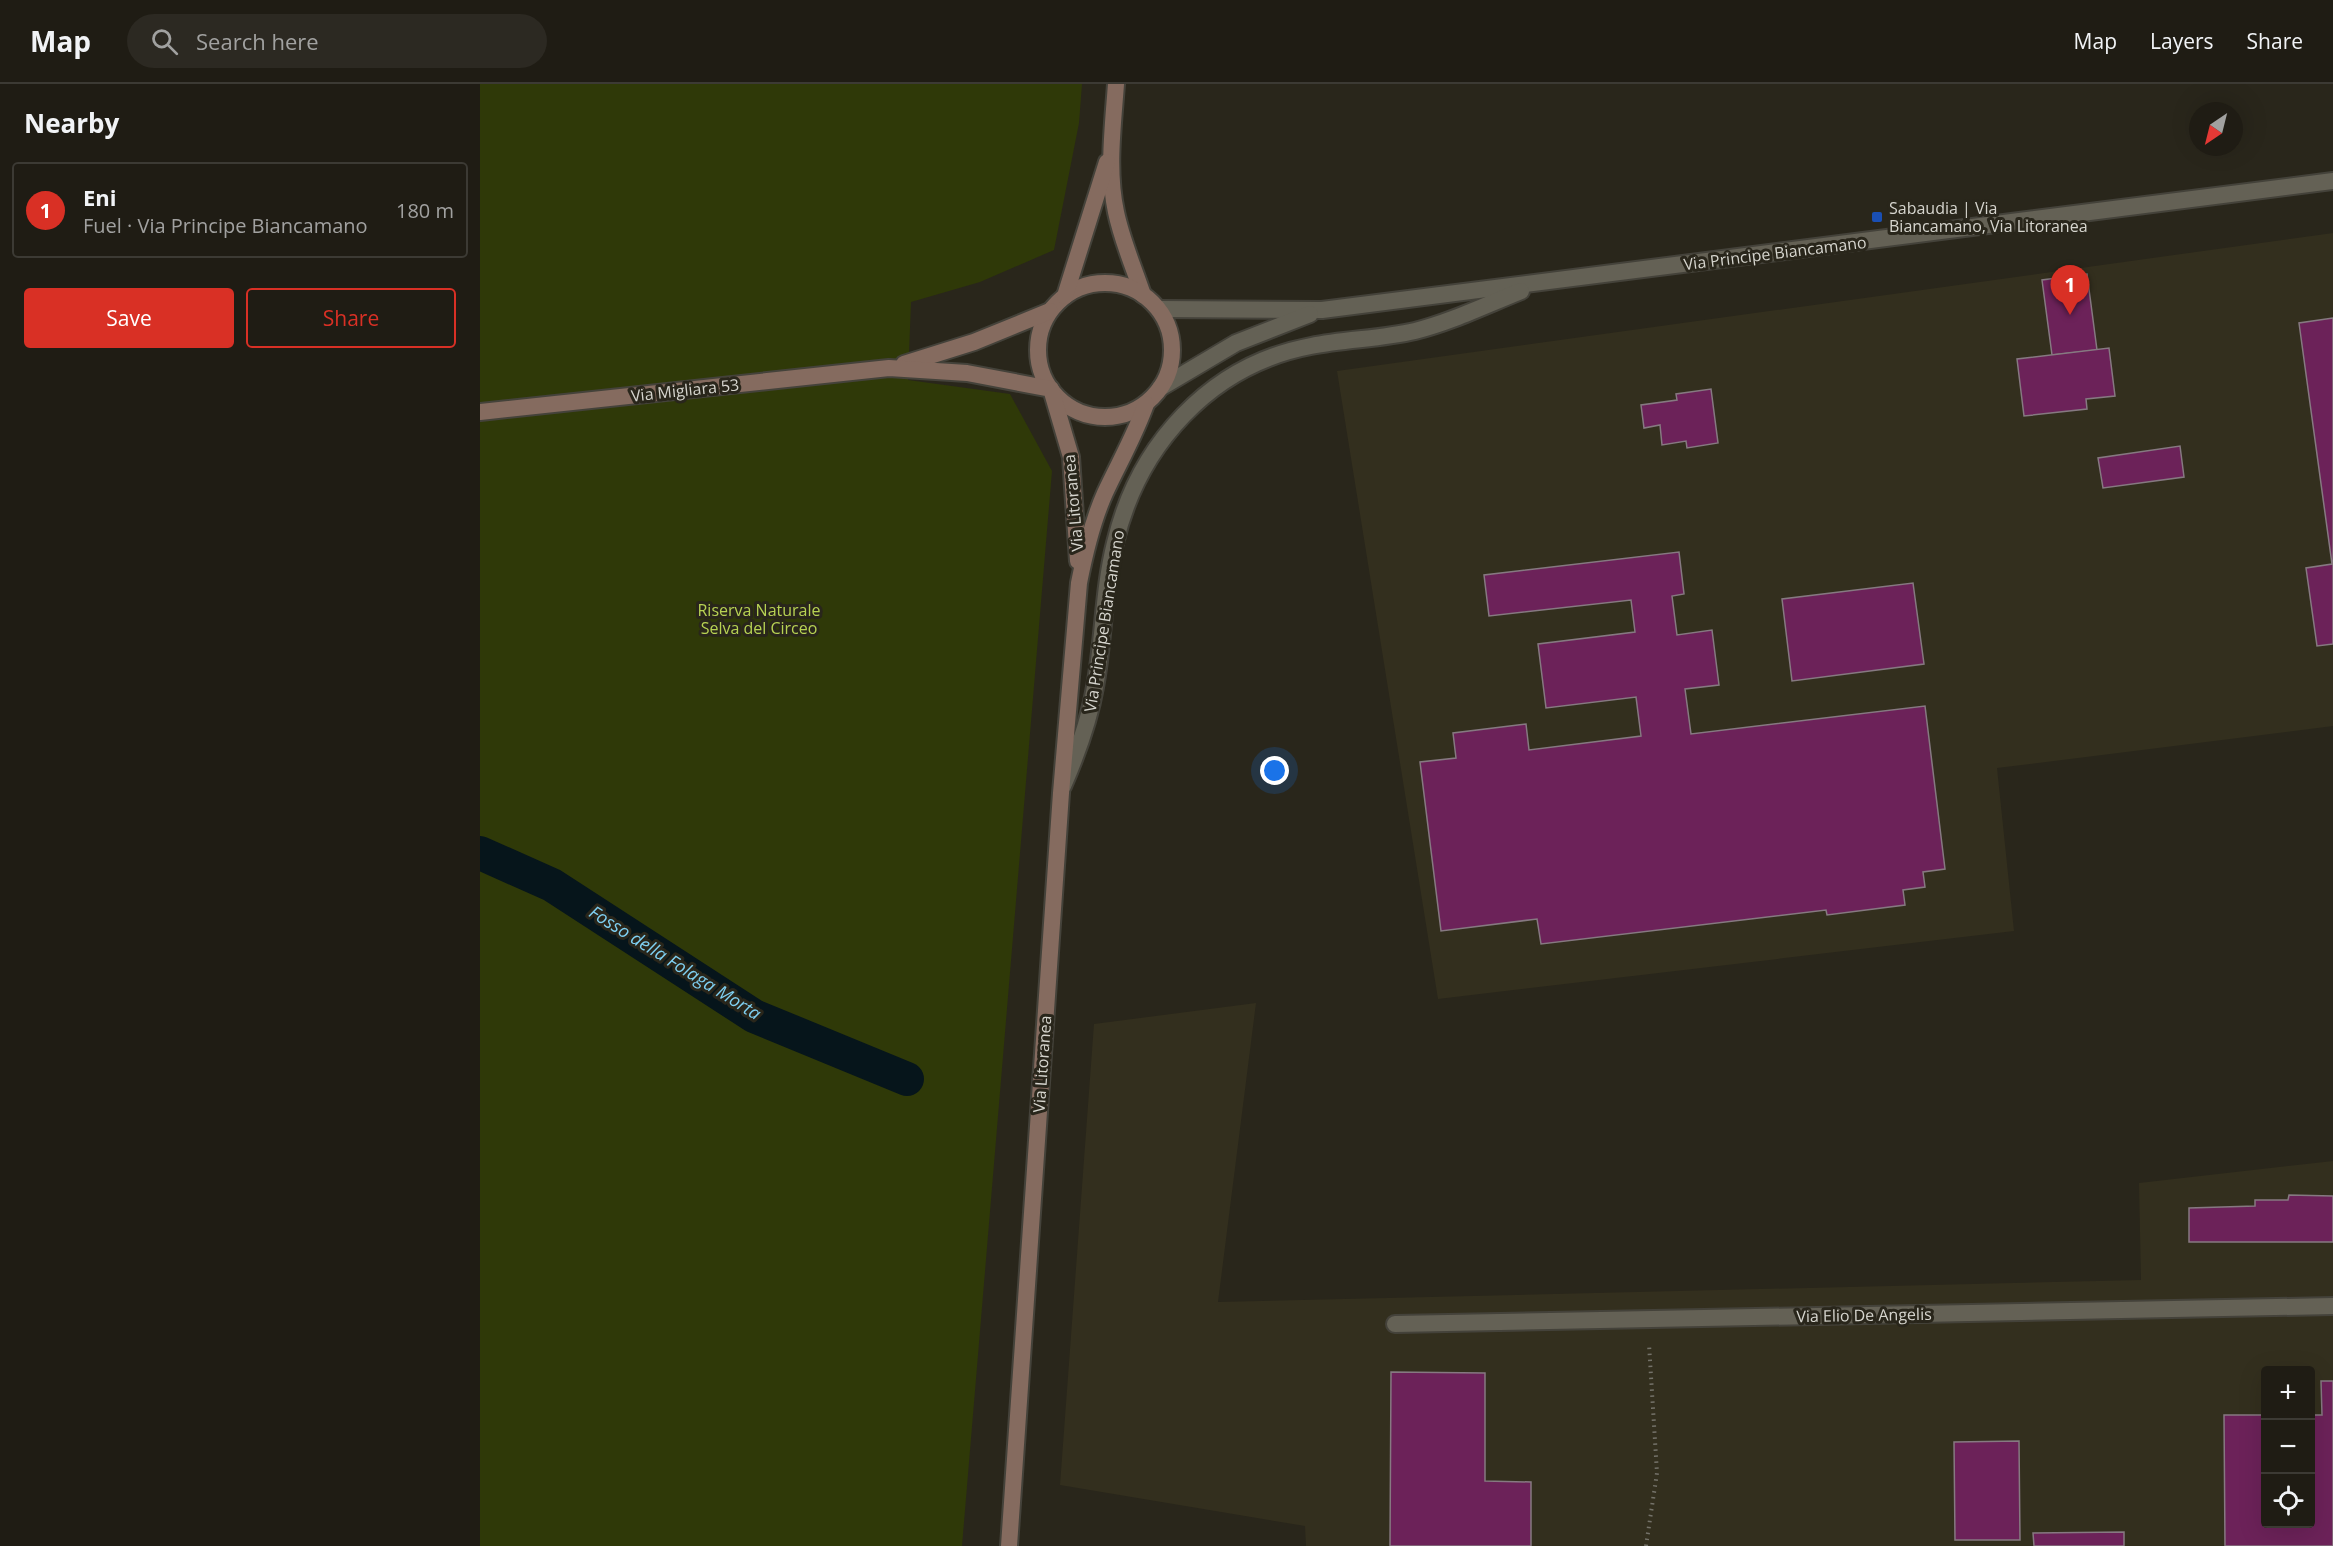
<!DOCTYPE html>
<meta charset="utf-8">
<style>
body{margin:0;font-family:"Open Sans",sans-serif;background:#2c2922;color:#f1f3f6}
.controls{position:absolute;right:18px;bottom:18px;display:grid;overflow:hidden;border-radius:6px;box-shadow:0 6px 24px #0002}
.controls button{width:54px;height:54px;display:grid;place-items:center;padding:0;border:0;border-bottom:2px solid #3c3a34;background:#1f1c14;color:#f1f3f6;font:30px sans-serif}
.compass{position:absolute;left:1709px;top:18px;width:54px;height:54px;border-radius:50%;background:#1f1c14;box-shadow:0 6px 24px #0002;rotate:215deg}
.you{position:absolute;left:795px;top:687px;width:21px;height:21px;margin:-15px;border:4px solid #fff;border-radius:50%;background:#1a73e8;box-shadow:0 0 0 9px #1a73e833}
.badge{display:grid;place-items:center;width:39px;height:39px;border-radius:50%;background:#d93025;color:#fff;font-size:20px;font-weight:700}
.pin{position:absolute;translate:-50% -50px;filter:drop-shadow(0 2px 3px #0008)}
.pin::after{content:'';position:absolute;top:32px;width:21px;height:18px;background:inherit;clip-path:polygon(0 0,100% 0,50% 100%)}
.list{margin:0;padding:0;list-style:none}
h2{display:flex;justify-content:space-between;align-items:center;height:78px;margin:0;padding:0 24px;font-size:26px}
h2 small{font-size:20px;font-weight:400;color:#a1a1a0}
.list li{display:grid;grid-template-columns:39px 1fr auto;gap:18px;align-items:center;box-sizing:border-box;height:96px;margin:0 12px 12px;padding:0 12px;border:2px solid #3c3a34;border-radius:6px}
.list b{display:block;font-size:22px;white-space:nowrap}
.list p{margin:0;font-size:20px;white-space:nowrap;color:#a1a1a0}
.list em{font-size:20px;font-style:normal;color:#a1a1a0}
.actions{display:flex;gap:12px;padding:18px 24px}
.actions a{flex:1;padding:14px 0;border:2px solid #d93025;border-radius:6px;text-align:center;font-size:21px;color:#d93025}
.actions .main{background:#d93025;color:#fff}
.icon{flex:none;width:33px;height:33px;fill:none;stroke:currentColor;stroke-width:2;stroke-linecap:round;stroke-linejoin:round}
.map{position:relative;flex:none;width:1853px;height:1462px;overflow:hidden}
header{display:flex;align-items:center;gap:36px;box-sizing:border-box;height:84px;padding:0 30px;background:#1f1c14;border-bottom:2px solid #3c3a34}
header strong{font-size:28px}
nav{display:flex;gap:33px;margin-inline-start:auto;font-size:21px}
.search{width:420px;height:54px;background:#2c2922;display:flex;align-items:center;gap:15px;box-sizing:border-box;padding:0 21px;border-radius:33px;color:#a1a1a0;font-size:22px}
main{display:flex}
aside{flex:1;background:#1f1c14}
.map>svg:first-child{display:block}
</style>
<header>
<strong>Map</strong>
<div class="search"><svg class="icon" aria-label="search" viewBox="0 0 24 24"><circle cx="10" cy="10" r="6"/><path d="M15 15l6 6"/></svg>Search here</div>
<nav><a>Map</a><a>Layers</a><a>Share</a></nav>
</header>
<main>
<aside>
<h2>Nearby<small></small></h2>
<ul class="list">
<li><span class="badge">1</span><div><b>Eni</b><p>Fuel · Via Principe Biancamano</p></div><em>180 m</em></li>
</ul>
<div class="actions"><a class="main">Save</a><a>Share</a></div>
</aside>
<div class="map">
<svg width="1853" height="1462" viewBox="0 0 1853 1462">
<rect width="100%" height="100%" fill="#29261b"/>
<g fill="#332f1e" fill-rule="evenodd">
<path d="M1853 149V642L1517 684 1534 847 958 915 857 287Z"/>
<path d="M776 919 738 1218 1661 1196 1659 1099 1853 1077V1462H826L825 1442 580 1401 614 940ZM1786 1286H1830V1440H1786Z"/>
</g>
<path fill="#2f3908" d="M0 0H602L599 39 574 166 500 198 431 218 428 296 530 310 572 387 482 1462H0Z"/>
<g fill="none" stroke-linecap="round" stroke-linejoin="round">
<path stroke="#06151b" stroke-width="34" d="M0 769 72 801 274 932 427 995"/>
</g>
<g fill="#6c2259" stroke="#867981" stroke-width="1.5">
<path d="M1607 190 1617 266 1572 271 1562 196Z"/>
<path d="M1853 234V560L1837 562 1826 484 1852 480 1819 239Z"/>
<path d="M1629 264 1635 312 1606 315 1607 325 1544 332 1537 275Z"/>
<path d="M1231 305 1238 359 1207 364 1206 357 1182 361 1180 341 1164 344 1161 321 1197 316 1196 310Z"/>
<path d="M1700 362 1704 393 1623 404 1618 374Z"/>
<path d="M1199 468 1204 510 1192 512 1197 551 1232 546 1239 601 1205 605 1211 650 1445 622 1465 785 1443 788 1445 803 1423 806 1425 821 1347 831 1346 826 1061 860 1057 835 961 847 940 678 976 674 973 649 1046 640 1049 666 1161 652 1156 613 1066 624 1058 560 1155 548 1151 516 1009 532 1004 491Z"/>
<path d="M1433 499 1444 580 1312 597 1302 515Z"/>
<path d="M1809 1111 1853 1112V1158H1709V1124L1775 1122V1116H1808Z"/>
<path d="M911 1288 1005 1289V1397L1051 1398V1462H910Z"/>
<path d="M1841 1297H1853V1462H1745L1744 1331H1786V1440H1830V1331H1842Z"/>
<path d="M1539 1357 1540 1456H1475L1474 1358Z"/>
<path d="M1644 1448V1462H1554L1553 1449Z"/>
</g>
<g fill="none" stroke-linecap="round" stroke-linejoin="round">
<g stroke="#44423a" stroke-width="20">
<path id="minor" d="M915 1240 1853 1222"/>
</g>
<g stroke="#44423a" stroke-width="20">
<g id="tertiary">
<path d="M679 225 842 226 1853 97"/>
<path d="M680 304 756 259 830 230"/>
<path d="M583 702C597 670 609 638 615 603 624 555 623 506 635 459 658 361 730 281 831 262 866 255 901 255 935 247 971 238 1006 221 1041 207"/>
</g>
</g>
<g stroke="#44423a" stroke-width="20">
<g id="secondary">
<path d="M636 0C633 42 627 87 636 128 642 157 654 184 663 211"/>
<circle cx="625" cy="266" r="67"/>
<path d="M585 212 627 78"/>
<path d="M424 280 494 258 570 227"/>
<path d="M0 328 409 284 487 289 571 305 591 373 598 477"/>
<path d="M529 1462 581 709 599 499C605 468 612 438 625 409 639 379 655 351 666 320"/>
</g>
</g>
<path stroke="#747269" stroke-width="4" stroke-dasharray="1.5 4.5" stroke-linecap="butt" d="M1166 1462 1177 1389 1169 1260"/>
<use href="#minor" stroke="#646155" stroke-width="16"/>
<use href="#tertiary" stroke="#646155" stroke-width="16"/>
<use href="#secondary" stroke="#856b5f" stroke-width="16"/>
</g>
<rect fill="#1a4fb4" stroke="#29261b" stroke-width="2" x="1391" y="127" width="12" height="12" rx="3"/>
<g text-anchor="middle" stroke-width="6" stroke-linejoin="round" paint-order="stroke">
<g font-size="16" fill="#d6d5ce" stroke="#29261b" text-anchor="start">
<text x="1409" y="130">Sabaudia | Via<tspan x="1409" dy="18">Biancamano, Via Litoranea</tspan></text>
</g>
<g font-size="16" fill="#d6d5ce" stroke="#29261b">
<text transform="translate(1295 169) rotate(-7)" y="6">Via Principe Biancamano</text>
<text transform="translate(205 306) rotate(-6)" y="6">Via Migliara 53</text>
<text transform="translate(593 419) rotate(-95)" y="6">Via Litoranea</text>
<text transform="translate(624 537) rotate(-81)" y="6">Via Principe Biancamano</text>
<text transform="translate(562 980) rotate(-86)" y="6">Via Litoranea</text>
<text transform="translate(1384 1231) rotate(-1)" y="6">Via Elio De Angelis</text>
</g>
<g font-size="16" fill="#b7d253" stroke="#29261b">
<text x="279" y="532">Riserva Naturale<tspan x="279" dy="18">Selva del Circeo</tspan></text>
</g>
<g font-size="18" font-style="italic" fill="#7fd0f2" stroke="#29261b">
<text transform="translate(195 879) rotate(32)" y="6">Fosso della Folaga Morta</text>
</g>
</g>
</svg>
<div class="controls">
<button>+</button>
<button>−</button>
<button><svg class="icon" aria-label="locate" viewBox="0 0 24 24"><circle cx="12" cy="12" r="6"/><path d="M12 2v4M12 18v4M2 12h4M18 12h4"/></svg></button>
</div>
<svg class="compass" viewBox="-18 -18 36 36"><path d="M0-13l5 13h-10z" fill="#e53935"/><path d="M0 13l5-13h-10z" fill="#a1a1a0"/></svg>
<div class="you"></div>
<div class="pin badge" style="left:1590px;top:231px">1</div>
</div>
</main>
